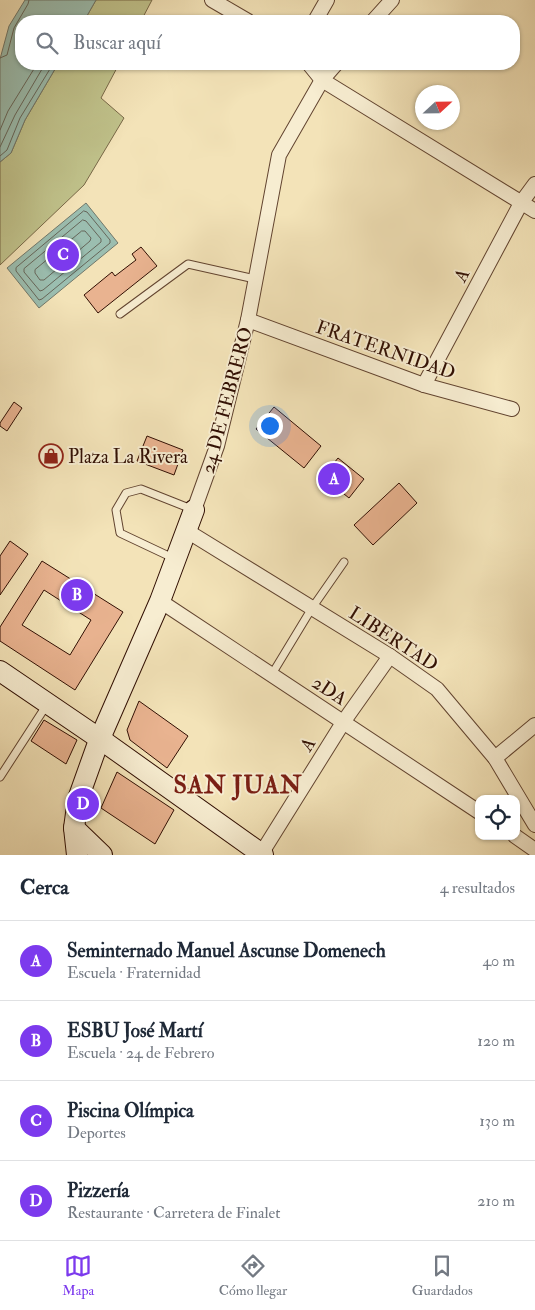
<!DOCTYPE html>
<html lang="es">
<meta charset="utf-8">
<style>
body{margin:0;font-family:"IM FELL Double Pica",serif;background:#f6f6f7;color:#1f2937}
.controls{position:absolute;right:15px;bottom:15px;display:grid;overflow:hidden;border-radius:10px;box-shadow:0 1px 4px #0004}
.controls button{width:45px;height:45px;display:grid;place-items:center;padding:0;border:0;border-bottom:1px solid #e0e1e3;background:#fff;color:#1f2937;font:25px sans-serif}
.compass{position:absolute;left:415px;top:85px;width:45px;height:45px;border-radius:50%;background:#fff;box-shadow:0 1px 4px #0004;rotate:68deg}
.you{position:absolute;left:269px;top:425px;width:18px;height:18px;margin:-12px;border:4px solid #fff;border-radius:50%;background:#1a73e8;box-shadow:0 0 0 8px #1a73e833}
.badge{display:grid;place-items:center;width:32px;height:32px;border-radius:50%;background:#7c3aed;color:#fff;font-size:16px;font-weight:700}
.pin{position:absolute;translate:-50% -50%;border:2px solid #fff;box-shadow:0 1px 5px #0006}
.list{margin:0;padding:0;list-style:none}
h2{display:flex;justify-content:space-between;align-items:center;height:65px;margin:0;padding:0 20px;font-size:21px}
h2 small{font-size:16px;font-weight:400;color:#747a83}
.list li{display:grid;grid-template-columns:32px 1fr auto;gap:15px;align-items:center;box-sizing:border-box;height:80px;padding:0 20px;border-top:1px solid #e0e1e3}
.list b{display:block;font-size:19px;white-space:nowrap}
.list p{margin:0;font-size:16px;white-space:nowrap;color:#747a83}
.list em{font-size:16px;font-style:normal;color:#747a83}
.icon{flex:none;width:28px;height:28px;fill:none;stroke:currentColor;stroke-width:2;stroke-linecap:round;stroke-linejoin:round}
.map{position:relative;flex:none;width:535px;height:855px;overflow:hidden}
.search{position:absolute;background:#fff;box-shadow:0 1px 4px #0004;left:15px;right:15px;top:15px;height:55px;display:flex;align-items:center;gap:12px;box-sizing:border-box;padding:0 18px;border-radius:20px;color:#747a83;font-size:19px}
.sheet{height:385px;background:#fff}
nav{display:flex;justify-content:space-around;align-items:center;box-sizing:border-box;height:70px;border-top:1px solid #e0e1e3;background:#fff;font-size:14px;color:#747a83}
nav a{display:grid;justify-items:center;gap:2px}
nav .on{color:#7c3aed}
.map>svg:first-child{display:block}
</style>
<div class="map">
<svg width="535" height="855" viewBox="0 0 535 855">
<rect width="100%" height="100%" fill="#f3e3b8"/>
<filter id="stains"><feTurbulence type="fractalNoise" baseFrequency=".004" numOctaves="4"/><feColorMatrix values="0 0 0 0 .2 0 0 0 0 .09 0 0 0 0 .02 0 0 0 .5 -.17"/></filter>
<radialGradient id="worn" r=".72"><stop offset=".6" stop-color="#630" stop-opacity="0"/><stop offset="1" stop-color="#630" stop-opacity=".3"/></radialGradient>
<g fill="#c0c28b" stroke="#786847">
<path d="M96 0H152L141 21H84Z"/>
<path d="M58 64H119L101 98 124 118 84 185 0 265V162L11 153 25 120Z"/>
</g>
<g fill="#9bbeb0" stroke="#71786b">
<path d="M25 0H96L84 21H21V64H58L25 120 11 153 0 162V59L9 26Z"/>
<path d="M86 203 118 243 39 308 7 268Z"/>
</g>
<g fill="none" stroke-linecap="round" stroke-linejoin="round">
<g stroke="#66665a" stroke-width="1">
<path d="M0 58 7 55 14 28 28 4 29 0"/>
<path d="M0 130 8 111 37 64"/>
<path d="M0 147 15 115 45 64"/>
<path d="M0 156 7 150 20 118 53 64"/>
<path d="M84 211 87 212 110 240V243L42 299 39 300 16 271V268Z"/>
<path d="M83 220 86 221 101 239V242L43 290 40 291 24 272V269Z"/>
<path d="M82 231H85L91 238 90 241 44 280H40L35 273V270Z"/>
</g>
</g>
<g fill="#e9b390" stroke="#310f03" fill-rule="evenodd">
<path d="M141 247 157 266 98 313 84 295 112 272 115 276 136 260 132 254Z"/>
<path d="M14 402 22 408 7 431 0 426V423Z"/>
<path d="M274 407 321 446 304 468 256 429Z"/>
<path d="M147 436 183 450 174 475 137 461Z"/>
<path d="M338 458 364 479 349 498 323 477Z"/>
<path d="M399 483 417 503 373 545 354 525Z"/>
<path d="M10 541 28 554 0 595V556Z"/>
<path d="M42 561 123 612 75 690 0 641V627ZM44 590 91 620 70 655 22 625Z"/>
<path d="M139 701 188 736 167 768 130 740 127 730Z"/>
<path d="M44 720 77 740 66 764 31 741Z"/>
<path d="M117 772 174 810 155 844 101 808Z"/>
</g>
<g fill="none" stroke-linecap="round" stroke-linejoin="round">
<g stroke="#624430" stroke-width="9">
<g id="lane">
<path d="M120 314 188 264 255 279"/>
<path d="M173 558 120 533 116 510 126 493 141 489 194 510"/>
<path d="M272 674 312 608 344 562"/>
<path d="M0 777 46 706"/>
</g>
</g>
<g stroke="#624430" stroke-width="16">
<g id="street">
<path d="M212 0 248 21"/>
<path d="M315 21 327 0"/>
<path d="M373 21 392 0"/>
<path d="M309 64 322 80 535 211"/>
<path d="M248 320 424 385 512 409"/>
<path d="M424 385 521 203 535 184"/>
<path d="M194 510 217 446 248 320 279 155 322 80 336 64"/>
<path d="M187 531 390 656 437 689 495 758 535 825"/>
<path d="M160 601 479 812"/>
<path d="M495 758 535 725"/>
<path d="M515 836 535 850"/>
<path d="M261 854 344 721 390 656"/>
</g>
</g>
<g stroke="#310f03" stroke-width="22">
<g id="secondary">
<path d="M0 671 97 737"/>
<path d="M101 736 160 601 194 510"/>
<path d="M103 741 263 855"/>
<path d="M74 828 102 855"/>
<path d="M77 855 74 828 78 799 98 743 97 737 101 736 103 739 102 742"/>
</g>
</g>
<use href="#lane" stroke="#f7edd1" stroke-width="7"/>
<use href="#street" stroke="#f7edd1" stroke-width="14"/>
<use href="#secondary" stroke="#f7edd1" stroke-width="20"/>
</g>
<defs>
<g id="shop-ring" transform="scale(1.25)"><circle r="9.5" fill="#f7edd1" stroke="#8f2418" stroke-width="1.5"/><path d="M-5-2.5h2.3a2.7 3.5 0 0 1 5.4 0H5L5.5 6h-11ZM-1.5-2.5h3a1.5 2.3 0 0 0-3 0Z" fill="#8f2418"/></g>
</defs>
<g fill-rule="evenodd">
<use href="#shop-ring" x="51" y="456"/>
</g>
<g text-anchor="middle" stroke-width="4" stroke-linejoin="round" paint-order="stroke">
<g font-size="19" fill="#310f03" stroke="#f7edd1">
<text transform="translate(461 275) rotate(-62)" y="7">A</text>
<text transform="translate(386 349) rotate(19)" y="7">FRATERNIDAD</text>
<text transform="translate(226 400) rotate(-75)" y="7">24 DE FEBRERO</text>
<text transform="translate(394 638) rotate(33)" y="7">LIBERTAD</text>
<text transform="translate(330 690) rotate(33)" y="7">2DA</text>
<text transform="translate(307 744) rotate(-58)" y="7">A</text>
</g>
<g font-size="19" fill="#310f03" stroke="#f7edd1" text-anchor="start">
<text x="68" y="463">Plaza La Rivera</text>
</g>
<g font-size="24" font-weight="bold" letter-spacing="1" fill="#7a1f14" stroke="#f7edd1">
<text x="238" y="793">SAN JUAN</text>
</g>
</g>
<rect width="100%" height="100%" filter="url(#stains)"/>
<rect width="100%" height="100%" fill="url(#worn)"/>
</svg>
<div class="controls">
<button><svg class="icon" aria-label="locate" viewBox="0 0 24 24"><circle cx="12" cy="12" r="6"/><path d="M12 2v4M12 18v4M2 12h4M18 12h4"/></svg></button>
</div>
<svg class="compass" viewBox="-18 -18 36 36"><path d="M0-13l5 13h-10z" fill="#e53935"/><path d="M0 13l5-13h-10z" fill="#747a83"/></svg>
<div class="you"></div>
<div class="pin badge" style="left:334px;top:479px">A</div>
<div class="pin badge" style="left:77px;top:595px">B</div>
<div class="pin badge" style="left:63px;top:255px">C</div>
<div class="pin badge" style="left:83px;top:804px">D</div>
<div class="search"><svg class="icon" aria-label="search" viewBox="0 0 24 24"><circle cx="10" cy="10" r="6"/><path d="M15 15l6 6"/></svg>Buscar aquí</div>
</div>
<section class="sheet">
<h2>Cerca<small>4 resultados</small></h2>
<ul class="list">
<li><span class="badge">A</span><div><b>Seminternado Manuel Ascunse Domenech</b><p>Escuela · Fraternidad</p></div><em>40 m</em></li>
<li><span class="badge">B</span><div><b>ESBU José Martí</b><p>Escuela · 24 de Febrero</p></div><em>120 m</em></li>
<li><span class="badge">C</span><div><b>Piscina Olímpica</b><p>Deportes</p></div><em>130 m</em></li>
<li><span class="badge">D</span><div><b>Pizzería</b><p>Restaurante · Carretera de Finalet</p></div><em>210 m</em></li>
</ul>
</section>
<nav>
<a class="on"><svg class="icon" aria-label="map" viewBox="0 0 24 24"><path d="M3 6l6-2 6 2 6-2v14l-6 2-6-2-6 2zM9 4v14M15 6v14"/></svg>Mapa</a>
<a><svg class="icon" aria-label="directions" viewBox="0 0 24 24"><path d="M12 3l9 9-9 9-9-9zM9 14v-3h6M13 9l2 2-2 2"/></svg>Cómo llegar</a>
<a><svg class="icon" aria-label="saved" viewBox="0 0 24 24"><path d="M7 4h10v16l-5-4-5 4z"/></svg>Guardados</a>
</nav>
